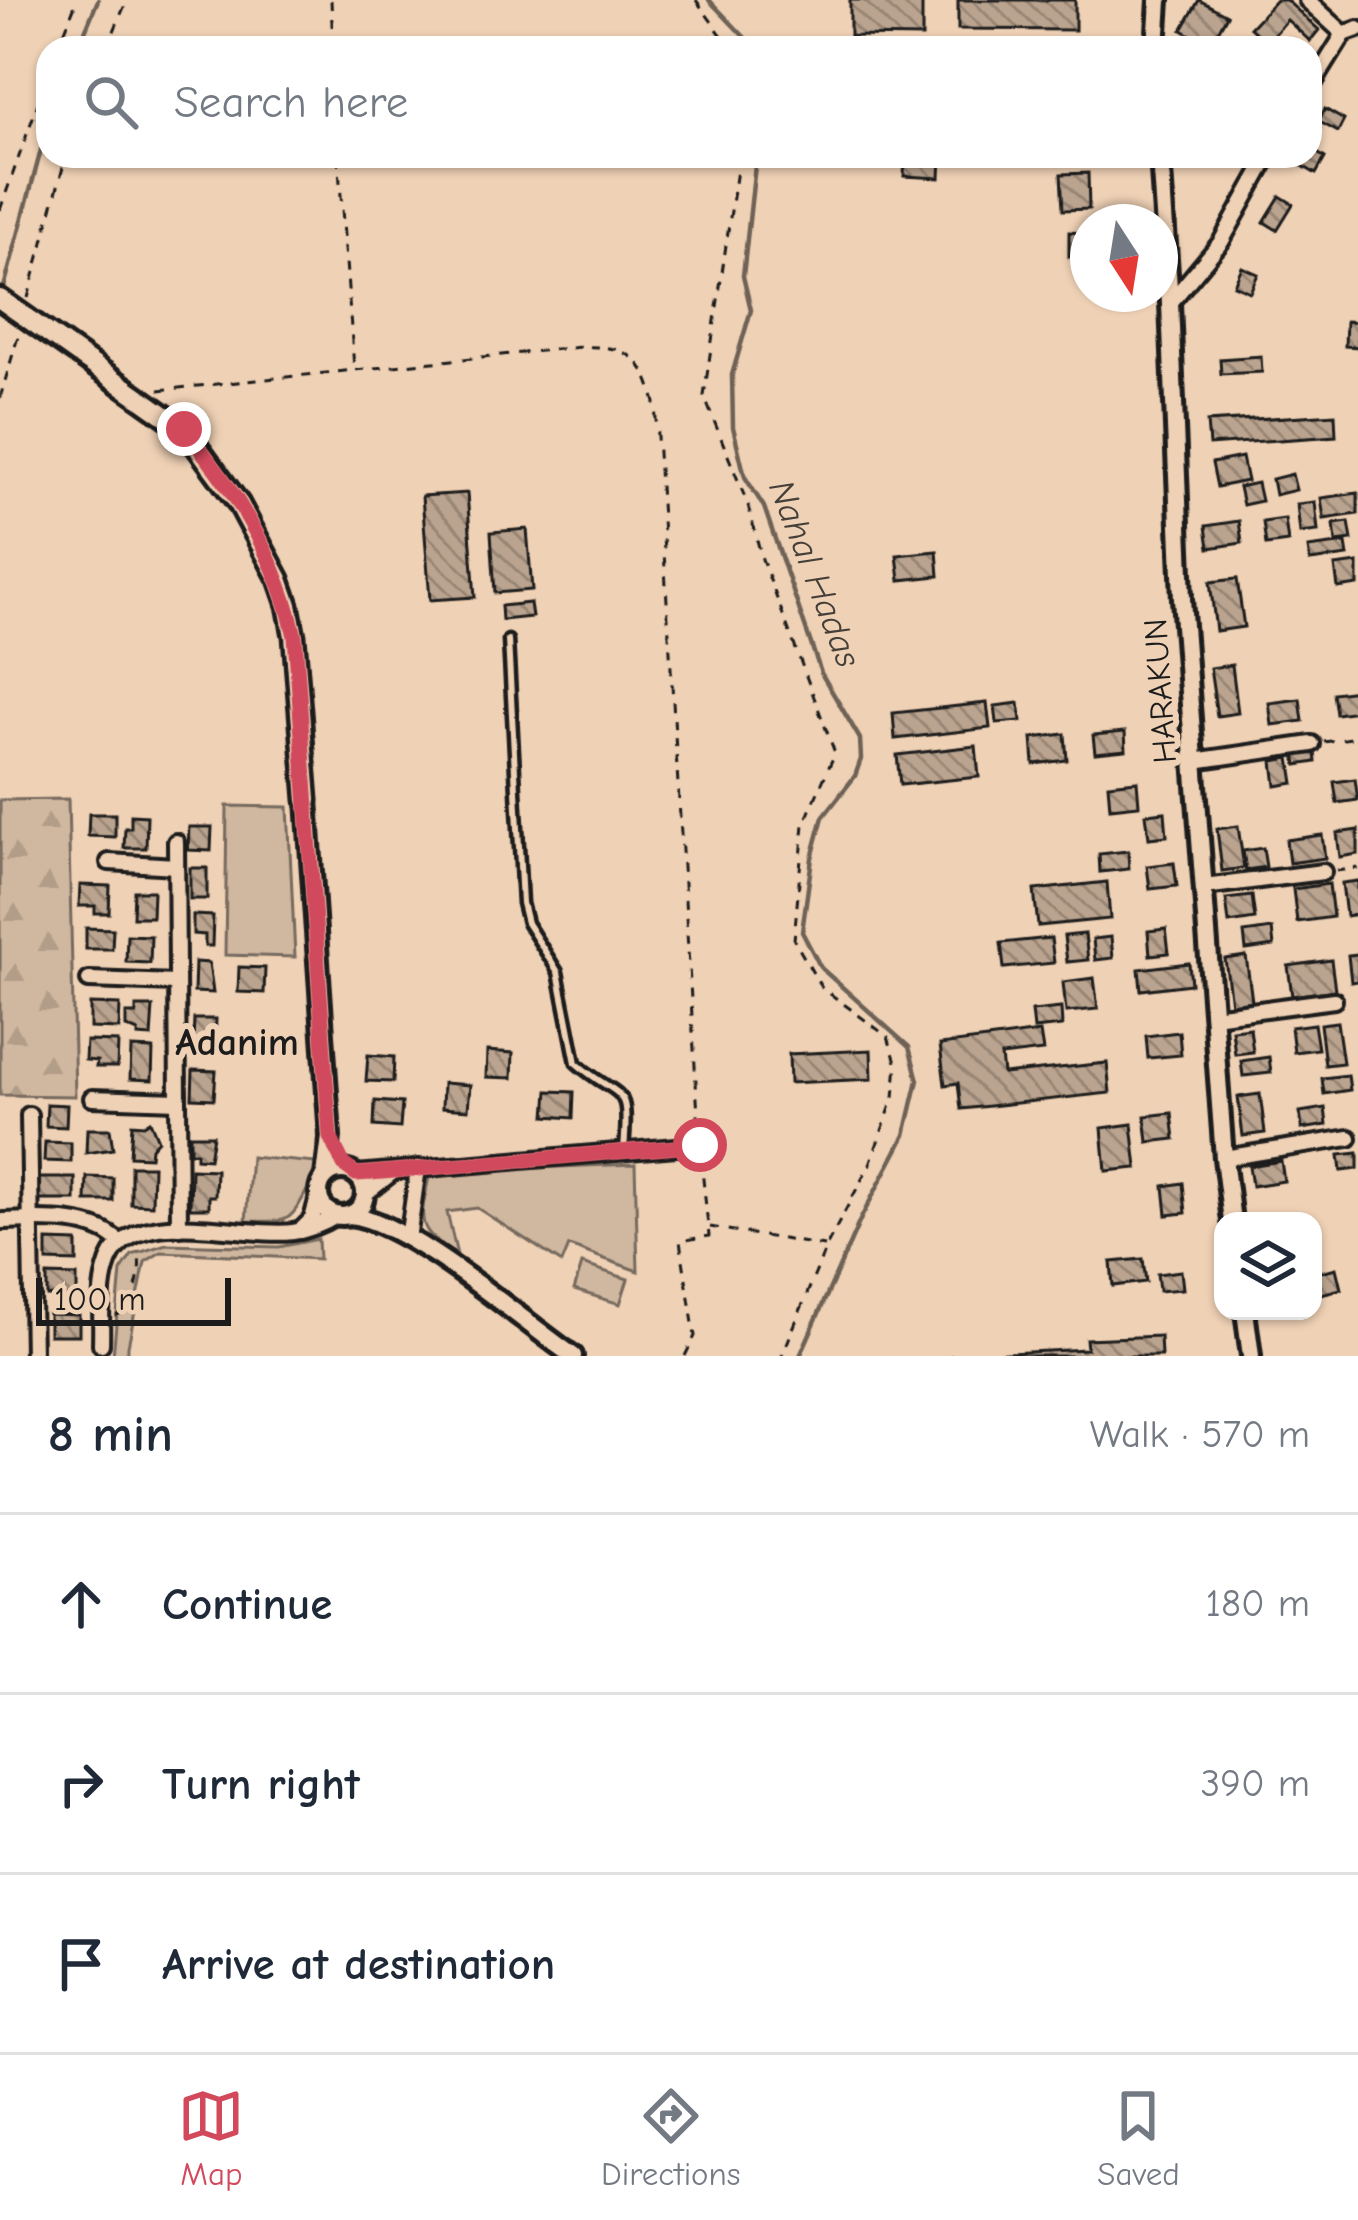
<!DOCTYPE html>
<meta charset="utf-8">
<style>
body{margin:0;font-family:"Comic Neue",sans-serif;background:#f6f6f7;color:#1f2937}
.controls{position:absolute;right:36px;bottom:36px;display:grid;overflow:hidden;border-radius:24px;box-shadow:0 3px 9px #0004}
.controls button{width:108px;height:108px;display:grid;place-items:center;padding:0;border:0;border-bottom:3px solid #e0e1e3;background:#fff;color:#1f2937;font:60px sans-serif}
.compass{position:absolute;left:1070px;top:204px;width:108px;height:108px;border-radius:50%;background:#fff;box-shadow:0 3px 9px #0004;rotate:168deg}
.scale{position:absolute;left:36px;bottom:30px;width:195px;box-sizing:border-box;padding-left:12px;border:6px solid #1c1c1c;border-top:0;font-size:33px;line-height:42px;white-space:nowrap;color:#1c1c1c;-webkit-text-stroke:9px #efd1b5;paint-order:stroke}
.stop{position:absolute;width:36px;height:36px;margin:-27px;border:9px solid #d1495b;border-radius:50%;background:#fff}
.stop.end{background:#d1495b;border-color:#fff;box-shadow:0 3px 12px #0008}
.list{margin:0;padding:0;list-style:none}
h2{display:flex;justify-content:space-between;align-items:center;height:156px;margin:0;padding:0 48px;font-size:51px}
h2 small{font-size:39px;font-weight:400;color:#747a83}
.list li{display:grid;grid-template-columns:78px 1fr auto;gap:36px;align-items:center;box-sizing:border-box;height:180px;padding:0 48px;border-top:3px solid #e0e1e3}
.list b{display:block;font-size:45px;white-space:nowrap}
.list em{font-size:39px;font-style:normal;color:#747a83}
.icon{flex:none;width:66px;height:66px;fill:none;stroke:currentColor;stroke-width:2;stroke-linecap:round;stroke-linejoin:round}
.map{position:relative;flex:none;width:1358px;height:1356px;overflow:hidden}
.search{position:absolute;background:#fff;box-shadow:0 3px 9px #0004;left:36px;right:36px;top:36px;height:132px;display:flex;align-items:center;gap:30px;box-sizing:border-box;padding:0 42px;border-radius:36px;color:#747a83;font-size:45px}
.sheet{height:696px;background:#fff}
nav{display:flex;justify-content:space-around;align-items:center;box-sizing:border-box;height:168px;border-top:3px solid #e0e1e3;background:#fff;font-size:33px;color:#747a83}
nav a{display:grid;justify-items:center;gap:6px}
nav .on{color:#d1495b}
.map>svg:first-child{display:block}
</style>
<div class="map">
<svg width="1358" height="1356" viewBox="0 0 1358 1356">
<defs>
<pattern id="forest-firs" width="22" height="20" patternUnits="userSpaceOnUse" patternTransform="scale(3)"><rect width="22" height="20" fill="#d0b79f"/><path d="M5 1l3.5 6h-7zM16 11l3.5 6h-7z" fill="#b29d88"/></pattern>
<pattern id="building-back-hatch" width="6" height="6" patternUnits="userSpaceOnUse" patternTransform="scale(3)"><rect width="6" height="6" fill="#bba48f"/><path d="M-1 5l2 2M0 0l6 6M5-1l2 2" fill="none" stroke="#978574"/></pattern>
</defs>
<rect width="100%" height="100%" fill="#efd1b5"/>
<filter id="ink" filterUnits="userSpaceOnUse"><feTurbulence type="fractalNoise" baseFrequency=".00833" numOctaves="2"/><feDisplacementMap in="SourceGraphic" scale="24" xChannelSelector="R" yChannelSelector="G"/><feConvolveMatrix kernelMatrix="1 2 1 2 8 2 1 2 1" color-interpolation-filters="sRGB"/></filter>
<g filter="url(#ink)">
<g fill="#d0b79f" stroke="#766a5e" stroke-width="3">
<path d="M227 806 288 807 295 957 225 955Z"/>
<path d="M251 1157 316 1163C316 1174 312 1180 307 1190 289 1227 285 1221 246 1221Z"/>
<path d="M635 1164 638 1271 569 1246 562 1263 477 1208 447 1212 457 1255C412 1229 421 1218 430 1172Z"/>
<path d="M318 1239 319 1259 161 1252 145 1262 126 1356H113L121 1271 132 1255 166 1244 279 1247Z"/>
<path d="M582 1264 628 1279 620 1304 574 1290Z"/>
</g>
<path fill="url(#forest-firs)" stroke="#766a5e" stroke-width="3" d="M68 799 75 1096 0 1095V800Z"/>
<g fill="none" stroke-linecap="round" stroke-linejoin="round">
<g stroke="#6e6257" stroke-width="4.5">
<path d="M709 0 755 48"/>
<path d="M78 48 98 0"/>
<path d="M756 156 743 276 751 310 732 375 733 427 745 477 764 507 821 673 860 739 861 759 855 776 823 817 812 858 802 932 821 968 909 1047 918 1080 905 1135 861 1218 800 1356"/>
<path d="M2 295 48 124"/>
</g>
</g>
<g fill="url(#building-back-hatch)" stroke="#1c1c1c" stroke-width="3">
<path d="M850 0H922V37L850 36Z"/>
<path d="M958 0H1075V30L958 29Z"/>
<path d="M1199 0 1227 15 1210 46 1182 30Z"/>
<path d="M1276 0H1286L1319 30 1310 41 1287 20 1267 43 1250 28Z"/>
<path d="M1325 109 1344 120 1338 132 1318 121Z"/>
<path d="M1310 148 1325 158 1316 174 1291 159 1310 156Z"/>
<path d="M905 156H941L940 178 904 176Z"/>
<path d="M1088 173 1089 209 1063 210 1061 174Z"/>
<path d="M1280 196 1293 204 1277 230 1264 222Z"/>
<path d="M1069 232 1082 233V257H1069Z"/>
<path d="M1242 267 1258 274 1250 292 1234 285Z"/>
<path d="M1346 321 1358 322V347L1345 346Z"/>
<path d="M1261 356 1262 372 1221 374 1220 359Z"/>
<path d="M1335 414 1336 436 1209 445 1207 422Z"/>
<path d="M1242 457 1247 481 1217 487 1212 463Z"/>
<path d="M1292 474 1296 490 1275 495 1272 479Z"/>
<path d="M1257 483 1261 501 1243 505 1239 487Z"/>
<path d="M467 493 475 597 430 600 422 496Z"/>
<path d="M1358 493V514L1324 519 1321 498Z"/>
<path d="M1315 502 1318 531 1300 533 1297 504Z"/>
<path d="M1285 519 1288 542 1266 545 1263 522Z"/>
<path d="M1239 521 1242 543 1209 548 1206 526Z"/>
<path d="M1349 522 1352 540 1336 542 1334 524Z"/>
<path d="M527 529 532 590 495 593 491 532Z"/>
<path d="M1346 543 1348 556 1310 561 1308 548Z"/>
<path d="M937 551 939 576 900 580 897 555Z"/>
<path d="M1358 563V585L1338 588 1335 566Z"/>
<path d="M1237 579 1244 627 1216 631 1210 582Z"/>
<path d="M530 603 532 617 502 620 501 606Z"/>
<path d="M1232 665 1238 713 1217 716 1210 668Z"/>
<path d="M1358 690V711L1336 714 1333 693Z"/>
<path d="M1300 699 1303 721 1272 725 1269 703Z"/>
<path d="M987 703 990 728 895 739 893 713Z"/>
<path d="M1019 703 1021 721 997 723 995 706Z"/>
<path d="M1125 732 1126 750 1095 753 1093 735Z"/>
<path d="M1065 734 1067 760 1034 764 1032 738Z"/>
<path d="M976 746 979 777 900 785 897 755Z"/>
<path d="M1315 751 1316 762 1297 765 1295 753Z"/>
<path d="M1290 758 1294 783 1276 786 1273 761Z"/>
<path d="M1355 779 1358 800 1337 803 1334 782Z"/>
<path d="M1137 781 1139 805 1110 808 1108 784Z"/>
<path d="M1165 812 1167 836 1149 838 1146 814Z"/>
<path d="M89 814H115V837L88 836Z"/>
<path d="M131 815 147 816 146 848H124L125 828H131Z"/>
<path d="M1238 826 1244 868 1222 871 1217 829Z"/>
<path d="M189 827H212L211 851 188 850Z"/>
<path d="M1358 830V854L1340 857 1337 833Z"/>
<path d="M1322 835 1325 858 1289 863 1286 840Z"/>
<path d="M1263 848 1266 867 1246 870 1243 851Z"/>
<path d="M1128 851 1129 869 1100 872 1099 854Z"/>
<path d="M1174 863 1177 886 1150 889 1147 866Z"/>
<rect x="190" y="868" width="17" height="31"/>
<path d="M1358 881V914L1346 916 1342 883Z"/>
<path d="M1107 882 1110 919 1038 926 1034 890Z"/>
<path d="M1329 884 1333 917 1297 922 1293 889Z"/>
<path d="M80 885 110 886 109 913H95V906H79Z"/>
<path d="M134 891H153L152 917H133Z"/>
<path d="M1252 896 1255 919 1229 923 1226 899Z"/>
<path d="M193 915 213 916 212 946H205V935L193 934Z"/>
<path d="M86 928 113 929 112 949H86Z"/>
<path d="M1166 929 1169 953 1150 955 1148 931Z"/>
<path d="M1272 929 1274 946 1246 950 1244 933Z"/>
<path d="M1085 934 1088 960 1067 962 1064 936Z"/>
<path d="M127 935 151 936 150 963 126 962Z"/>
<path d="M1111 937 1113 958 1095 960 1093 939Z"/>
<path d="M1051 938 1054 963 1004 968 1001 943Z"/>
<path d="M1358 954V981L1351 982 1348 955Z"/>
<path d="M1246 956 1252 1001 1231 1004 1225 959Z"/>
<path d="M1331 960 1335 990 1292 996 1288 966Z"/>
<path d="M195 962 209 963 213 993 194 992Z"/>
<path d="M1189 963 1191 984 1141 990 1139 969Z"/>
<path d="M239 967 265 968 264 993 238 992Z"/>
<path d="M1094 978 1098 1009 1066 1012 1063 982Z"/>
<path d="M90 1004 120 1005 119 1029 90 1028Z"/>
<path d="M136 1007H153L151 1037 138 1036V1032L126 1027V1014H136Z"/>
<path d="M1061 1008 1062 1026 1034 1029 1032 1011Z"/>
<path d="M194 1019H216L215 1045 193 1044Z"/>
<path d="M1337 1022 1343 1063 1325 1065 1320 1024Z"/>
<path d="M1314 1024 1318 1049 1294 1052 1291 1027Z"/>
<path d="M1250 1028 1253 1052 1235 1054 1232 1030Z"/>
<path d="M1040 1032 1043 1051 1001 1056 1003 1074 1107 1063 1110 1093 961 1109 958 1083 945 1085 940 1045Z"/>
<path d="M1179 1032 1181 1055 1148 1058 1146 1036Z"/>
<path d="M86 1041 118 1042 117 1067H96L97 1061 85 1060Z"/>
<path d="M131 1048 153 1049 152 1080 130 1079Z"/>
<path d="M871 1050 872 1079 790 1083 789 1054Z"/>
<path d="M487 1051 513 1053 512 1078 486 1077Z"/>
<path d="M368 1055 394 1057 393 1082 366 1081Z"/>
<path d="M1269 1057 1271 1073 1243 1076 1241 1061Z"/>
<path d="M193 1070 216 1071 214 1099 192 1098Z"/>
<path d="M1348 1075 1350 1090 1324 1094 1322 1078Z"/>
<path d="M443 1083 470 1085 468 1110 442 1108Z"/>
<path d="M548 1091 574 1092 573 1118 546 1116Z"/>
<path d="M1260 1094 1265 1133 1243 1136 1238 1097Z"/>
<path d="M375 1101 402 1103 400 1128 374 1126Z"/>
<path d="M47 1104 67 1105 66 1127 46 1126Z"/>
<path d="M1325 1108 1327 1125 1302 1129 1300 1112Z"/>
<path d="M1172 1113 1175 1139 1148 1142 1145 1116Z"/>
<path d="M150 1121 158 1140 151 1148 150 1157 130 1156 132 1124 144 1125Z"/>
<path d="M1132 1124 1137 1168 1106 1171 1102 1128Z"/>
<path d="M87 1129H110L113 1149 86 1153Z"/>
<path d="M190 1135H213L209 1159 196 1158V1152H190Z"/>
<path d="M45 1142 71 1143V1162L44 1161Z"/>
<path d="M1358 1153V1169L1341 1171 1339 1155Z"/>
<path d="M1281 1161 1284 1181 1252 1186 1249 1166Z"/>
<path d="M131 1166H153L152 1205 131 1204Z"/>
<path d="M191 1169 216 1170 215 1196H209V1208H190Z"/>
<path d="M87 1177 113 1178V1201H86Z"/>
<rect x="38" y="1178" width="37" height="22"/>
<path d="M1183 1183 1186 1213 1167 1215 1164 1186Z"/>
<path d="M47 1241 77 1242V1262L47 1261Z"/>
<path d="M1143 1259 1146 1282 1113 1286 1111 1262Z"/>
<path d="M1336 1268 1341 1289 1313 1296V1274Z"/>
<path d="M1181 1271 1183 1289 1159 1291 1157 1274Z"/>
<path d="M47 1275 77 1276V1297L47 1296Z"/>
<path d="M49 1314 79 1315V1335H49Z"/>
<path d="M1160 1336 1161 1356H950L1087 1349 1086 1339Z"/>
</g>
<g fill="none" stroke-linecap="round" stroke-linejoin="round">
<g stroke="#1c1c1c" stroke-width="15">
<path id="service" d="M508 640 522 903 527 923 558 972 576 1063C622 1103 630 1079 624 1150"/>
</g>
<g stroke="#1c1c1c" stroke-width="22">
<g id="minor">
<path d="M1307 0 1344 34 1358 29"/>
<path d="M1310 89 1344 34"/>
<path d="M1170 303 1221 242 1269 156"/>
<path d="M1194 761 1312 744"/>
<path d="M176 842 179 1227"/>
<path d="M109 862 176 866"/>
<path d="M1204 887 1323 872"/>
<path d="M89 980 177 983"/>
<path d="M1213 1016 1334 1000"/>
<path d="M92 1098 178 1101"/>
<path d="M29 1115 33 1356"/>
<path d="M1224 1158 1349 1138"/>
<path d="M356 1174 700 1145"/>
<path d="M365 1194 393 1172"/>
<path d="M0 1221C36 1220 92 1215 119 1242"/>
<path d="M300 1231 312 1219 318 1197"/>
<path d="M408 1239 418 1168"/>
<path d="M101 1344C102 1320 99 1292 106 1269 124 1198 240 1239 293 1232 309 1230 323 1224 336 1216"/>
</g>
</g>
<g stroke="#1c1c1c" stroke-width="26">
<g id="tertiary">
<path d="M1156 48 1159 0"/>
<path d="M1160 156 1170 303 1182 599 1224 1158 1232 1221"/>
<path d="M307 800 330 1137 325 1176"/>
<circle cx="342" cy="1193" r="23"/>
<path d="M350 1215C409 1222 521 1320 573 1356"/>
<path d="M1245 1311 1251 1356"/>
</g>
</g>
<g stroke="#1c1c1c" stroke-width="27">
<path id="secondary" d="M0 299 184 429 239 504 279 579 288 605 294 636 307 800"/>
</g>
<g stroke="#1c1c1c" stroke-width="3" stroke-dasharray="9 9" stroke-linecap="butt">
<path d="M331 0 333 48"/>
<path d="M696 0 722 36 725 48"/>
<path d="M58 48 77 0"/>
<path d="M107 48 127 0"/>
<path d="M338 156 354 368"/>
<path d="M739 156 704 396 748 505 762 559 835 753 804 824 794 940 821 987 888 1037 897 1065 894 1097 870 1164 826 1247 782 1356"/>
<path d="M0 210 48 75"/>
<path d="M28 298 66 156"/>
<path d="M159 390 580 347C627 345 644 356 655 403L699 1132"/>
<path d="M0 398 20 330"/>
<path d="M1324 742 1358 737"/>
<path d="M1336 871 1358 868"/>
<path d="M710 1227 824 1246"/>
<path d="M116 1316C135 1306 143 1271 138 1251"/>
<path d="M685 1356 695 1336 680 1241 709 1236 701 1160"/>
</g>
<use href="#service" stroke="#efd1b5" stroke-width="6"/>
<use href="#minor" stroke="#efd1b5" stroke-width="14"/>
<use href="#tertiary" stroke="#efd1b5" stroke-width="16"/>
<use href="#secondary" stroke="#efd1b5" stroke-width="18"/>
</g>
</g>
<g fill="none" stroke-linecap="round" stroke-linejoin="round" filter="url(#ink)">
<path stroke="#d1495b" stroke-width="15" d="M184 429C235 489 278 559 295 636L330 1137 344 1165 356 1174 371 1173 700 1145"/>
</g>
<g text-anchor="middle" stroke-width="12" stroke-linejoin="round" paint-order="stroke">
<g font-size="33" fill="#1c1c1c" stroke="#efd1b5">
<text transform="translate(1159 691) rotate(-94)" y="12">HARAKUN</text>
</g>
<g font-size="36" font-style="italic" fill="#453f3a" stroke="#efd1b5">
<text transform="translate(816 573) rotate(69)" y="13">Nahal Hadas</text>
</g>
<g font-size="39" font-weight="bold" fill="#1c1c1c" stroke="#efd1b5">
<text x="237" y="1055">Adanim</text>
</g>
</g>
</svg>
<div class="controls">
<button><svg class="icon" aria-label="layers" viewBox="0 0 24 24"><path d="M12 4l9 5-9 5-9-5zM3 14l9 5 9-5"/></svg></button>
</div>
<svg class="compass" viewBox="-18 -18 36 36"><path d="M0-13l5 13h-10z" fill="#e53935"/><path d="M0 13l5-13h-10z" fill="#747a83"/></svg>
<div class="scale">100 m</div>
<div class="stop" style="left:700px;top:1145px"></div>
<div class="stop end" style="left:184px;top:429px"></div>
<div class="search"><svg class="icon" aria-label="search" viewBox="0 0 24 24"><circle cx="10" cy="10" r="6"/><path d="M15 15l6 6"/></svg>Search here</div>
</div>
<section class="sheet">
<h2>8 min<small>Walk · 570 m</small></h2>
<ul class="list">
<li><svg class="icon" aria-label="ahead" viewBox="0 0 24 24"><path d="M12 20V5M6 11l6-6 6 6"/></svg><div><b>Continue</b></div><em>180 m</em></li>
<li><svg class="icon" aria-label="right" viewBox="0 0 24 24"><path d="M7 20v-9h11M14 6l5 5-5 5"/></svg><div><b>Turn right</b></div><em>390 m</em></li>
<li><svg class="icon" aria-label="arrive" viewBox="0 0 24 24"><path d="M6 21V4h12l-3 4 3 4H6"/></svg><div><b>Arrive at destination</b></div></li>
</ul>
</section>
<nav>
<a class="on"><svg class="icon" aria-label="map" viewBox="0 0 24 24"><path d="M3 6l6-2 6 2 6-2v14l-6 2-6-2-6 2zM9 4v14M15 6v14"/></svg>Map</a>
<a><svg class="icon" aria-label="directions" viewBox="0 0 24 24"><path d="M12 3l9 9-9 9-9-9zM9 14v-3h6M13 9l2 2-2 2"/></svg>Directions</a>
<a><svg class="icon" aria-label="saved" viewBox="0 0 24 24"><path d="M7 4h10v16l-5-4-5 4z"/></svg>Saved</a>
</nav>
